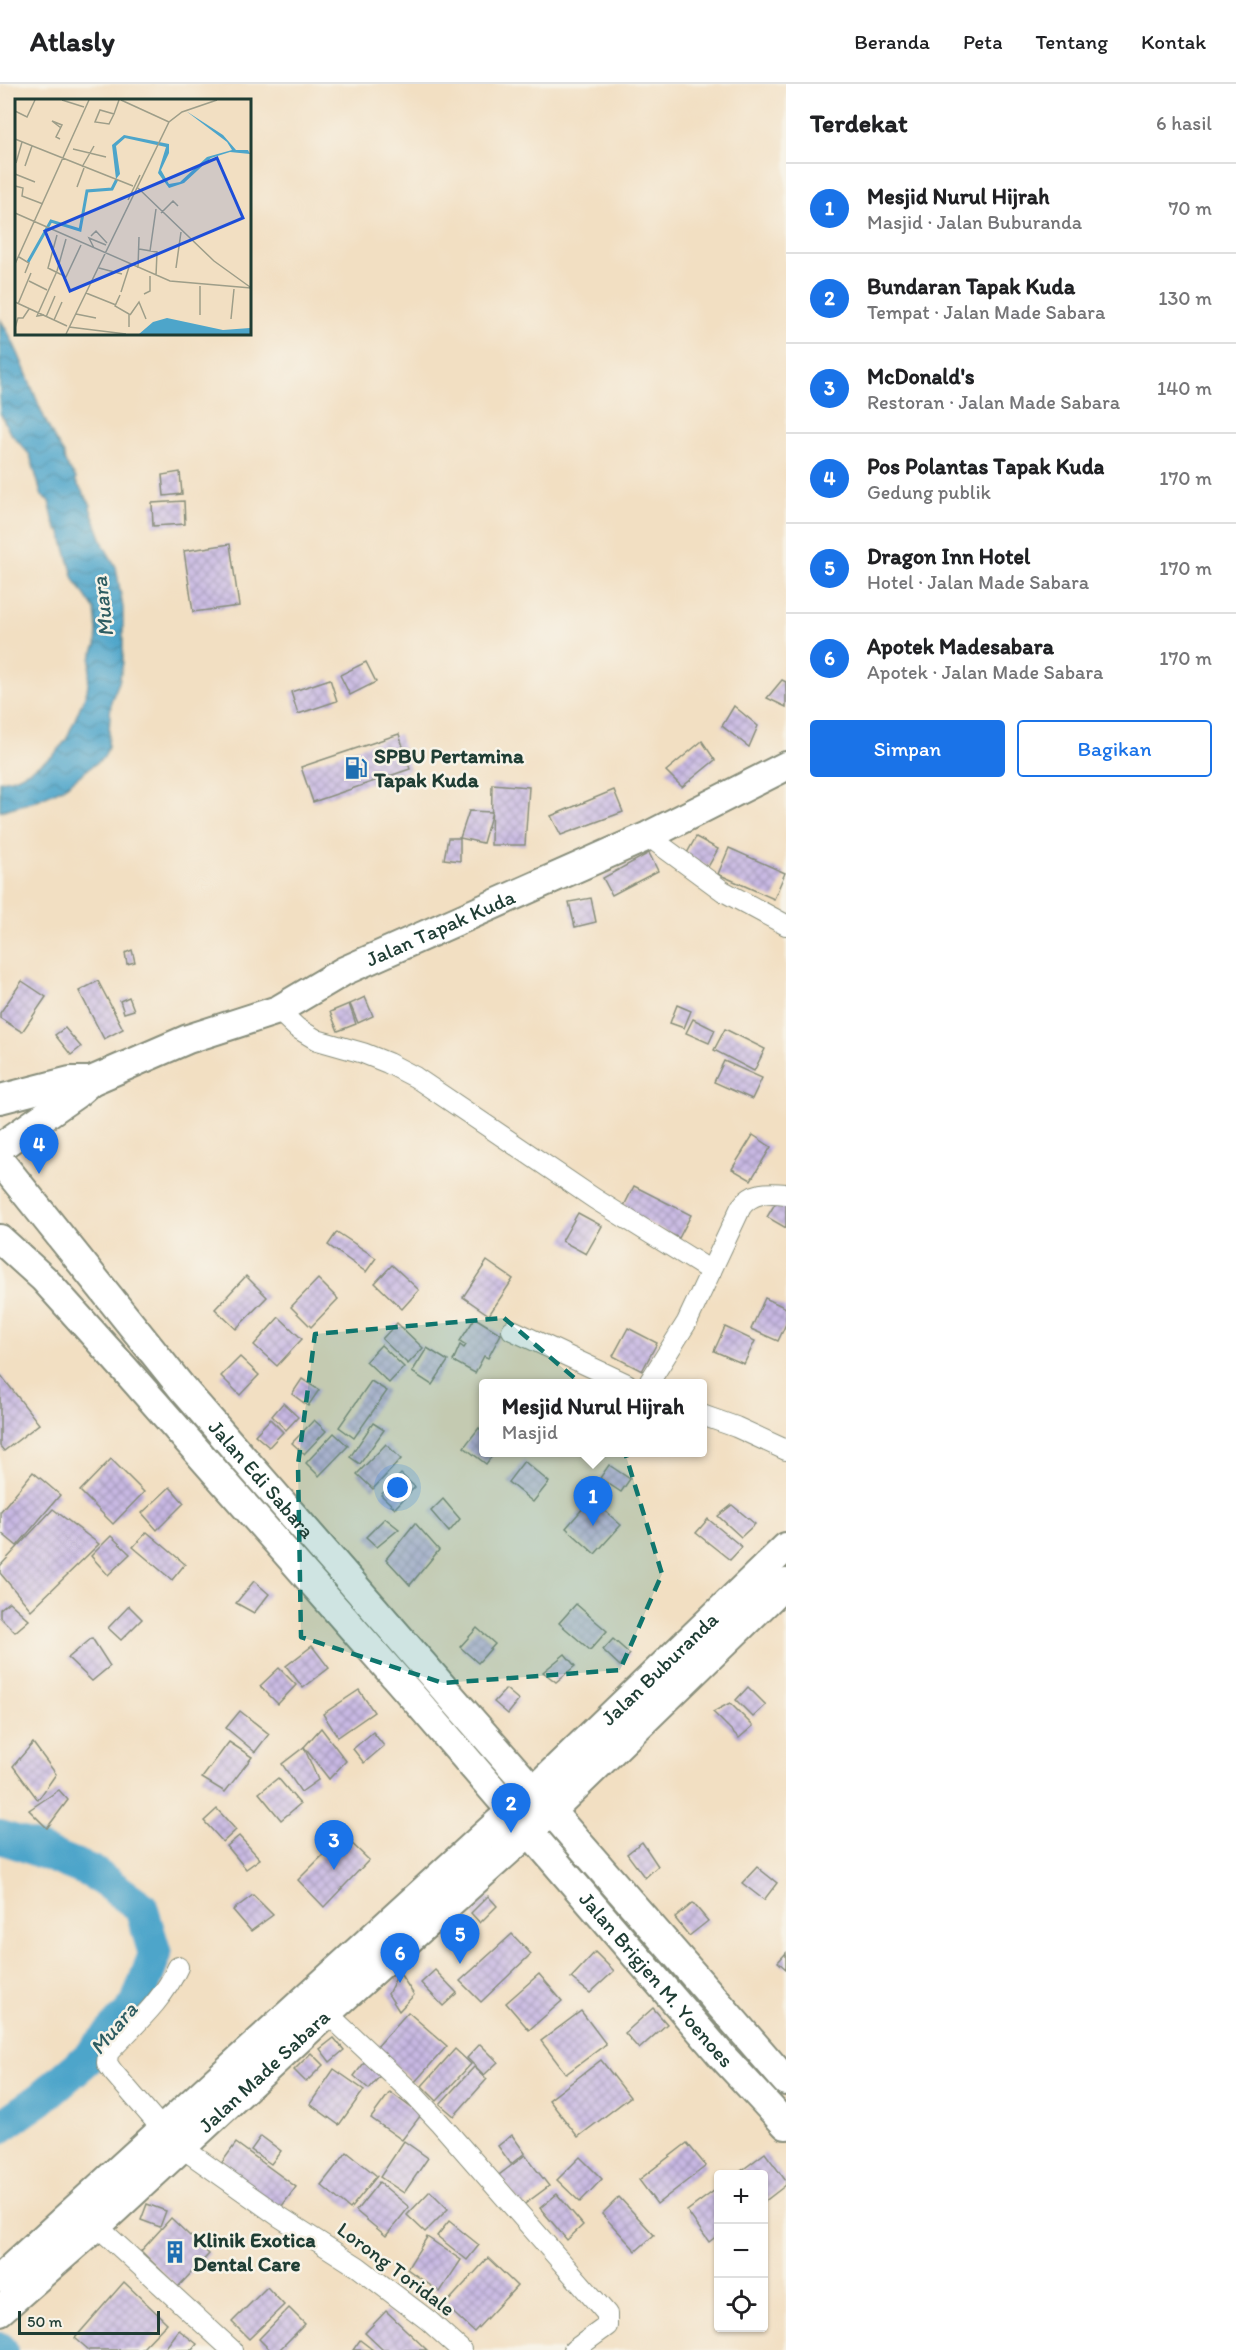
<!DOCTYPE html>
<html lang="id">
<meta charset="utf-8">
<style>
body{margin:0;font-family:Itim,sans-serif;background:#f6f6f6;color:#202124}
.controls{position:absolute;right:18px;bottom:18px;display:grid;overflow:hidden;border-radius:6px;box-shadow:0 2px 4px #0004}
.controls button{width:54px;height:54px;display:grid;place-items:center;padding:0;border:0;border-bottom:2px solid #e0e0e0;background:#fff;color:#202124;font:30px sans-serif}
.scale{position:absolute;left:18px;bottom:15px;width:142px;box-sizing:border-box;padding-left:6px;border:3px solid #1f3d34;border-top:0;font-size:16px;line-height:21px;white-space:nowrap;color:#1f3d34;-webkit-text-stroke:4px #f7f3e8;paint-order:stroke}
.you{position:absolute;left:398px;top:1404px;width:21px;height:21px;margin:-15px;border:4px solid #fff;border-radius:50%;background:#1a73e8;box-shadow:0 0 0 9px #1a73e833}
.badge{display:grid;place-items:center;width:39px;height:39px;border-radius:50%;background:#1a73e8;color:#fff;font-size:20px;font-weight:700}
.pin{position:absolute;translate:-50% -50px;filter:drop-shadow(0 2px 3px #0008)}
.pin::after{content:'';position:absolute;top:32px;width:21px;height:18px;background:inherit;clip-path:polygon(0 0,100% 0,50% 100%)}
.popup{position:absolute;left:479px;top:1295px;width:228px;height:78px;box-sizing:border-box;display:grid;place-content:center;border-radius:6px;background:#fff;filter:drop-shadow(0 2px 4px #0005);font-size:20px;white-space:nowrap;color:#757577}
.popup b{font-size:22px;color:#202124}
.popup::after{content:'';position:absolute;left:50%;top:100%;margin-left:-12px;border:12px solid transparent;border-top-color:#fff}
.list{margin:0;padding:0;list-style:none}
h2{display:flex;justify-content:space-between;align-items:center;height:78px;margin:0;padding:0 24px;font-size:26px}
h2 small{font-size:20px;font-weight:400;color:#757577}
.list li{display:grid;grid-template-columns:39px 1fr auto;gap:18px;align-items:center;box-sizing:border-box;height:90px;padding:0 24px;border-top:2px solid #e0e0e0}
.list b{display:block;font-size:22px;white-space:nowrap}
.list p{margin:0;font-size:20px;white-space:nowrap;color:#757577}
.list em{font-size:20px;font-style:normal;color:#757577}
.actions{display:flex;gap:12px;padding:18px 24px}
.actions a{flex:1;padding:14px 0;border:2px solid #1a73e8;border-radius:6px;text-align:center;font-size:21px;color:#1a73e8}
.actions .main{background:#1a73e8;color:#fff}
.icon{flex:none;width:33px;height:33px;fill:none;stroke:currentColor;stroke-width:2;stroke-linecap:round;stroke-linejoin:round}
.map{position:relative;flex:none;width:786px;height:2266px;overflow:hidden}
header{display:flex;align-items:center;gap:36px;box-sizing:border-box;height:84px;padding:0 30px;background:#fff;border-bottom:2px solid #e0e0e0}
header strong{font-size:28px}
nav{display:flex;gap:33px;margin-inline-start:auto;font-size:21px}
main{display:flex}
aside{flex:1;background:#fff}
.map>svg:first-child{display:block}
</style>
<header>
<strong>Atlasly</strong>
<nav><a>Beranda</a><a>Peta</a><a>Tentang</a><a>Kontak</a></nav>
</header>
<main>
<div class="map">
<svg width="786" height="2266" viewBox="0 0 786 2266">
<defs>
<pattern id="water-waves" width="16" height="10" patternUnits="userSpaceOnUse" patternTransform="scale(1.5)"><rect width="16" height="10" fill="#4da5ca"/><path d="M0 5q4-4 8 0t8 0" fill="none" stroke="#3f88a5"/></pattern>
<pattern id="building-cross-hatch" width="8" height="8" patternUnits="userSpaceOnUse" patternTransform="scale(1.5)"><rect width="8" height="8" fill="#c8b8e3"/><path d="M0 0l8 8M0 8l8-8" fill="none" stroke="#a297b9"/></pattern>
</defs>
<rect width="100%" height="100%" fill="#f7f3e8"/>
<filter id="ink" filterUnits="userSpaceOnUse"><feTurbulence type="fractalNoise" baseFrequency=".0167" numOctaves="2"/><feDisplacementMap in="SourceGraphic" scale="12" xChannelSelector="R" yChannelSelector="G"/><feConvolveMatrix kernelMatrix="1 2 1 2 8 2 1 2 1" color-interpolation-filters="sRGB"/></filter>
<filter id="wash" filterUnits="userSpaceOnUse"><feTurbulence type="fractalNoise" baseFrequency=".008" numOctaves="4" result="noise"/><feDisplacementMap in="SourceGraphic" scale="24" xChannelSelector="R" yChannelSelector="G"/><feGaussianBlur stdDeviation="1.35" result="paint"/><feColorMatrix in="noise" values="0 0 0 0 0 0 0 0 0 0 0 0 0 0 0 0 0 1.4 0 .05"/><feComposite in="paint" operator="in"/></filter>
<g filter="url(#wash)">
<rect width="100%" height="100%" fill="#f2dfc2"/>
<path fill="url(#water-waves)" stroke="#36717f" stroke-width="1.5" d="M0 235C27 277 36 329 64 370 63 379 71 387 76 394V398L91 421 90 424 104 462 116 483 123 524V579L119 598 111 617 108 663 104 673 63 704 35 717 0 727V697L15 694 29 687 53 672 66 656 87 607 92 570 96 562 97 547 95 526 74 495 60 446 58 447 54 439 49 417 42 412 30 371 9 347 0 328Z"/>
<g fill="none" stroke-linecap="round" stroke-linejoin="round">
<g stroke="#4da5ca" stroke-width="34">
<path d="M0 1753 22 1760 92 1788 141 1823 155 1870 136 1922 88 1974 39 2016 0 2043"/>
<path d="M0 2265 1 2266"/>
</g>
</g>
<g id="blocks">
<g fill="url(#building-cross-hatch)">
<path d="M180 388 182 410 164 412 162 391Z"/>
<path d="M184 417 185 440 153 442 152 419Z"/>
<path d="M230 460 239 522 193 528 184 467Z"/>
<path d="M366 578 376 598 350 611 340 591Z"/>
<path d="M330 595 337 617 298 630 291 608Z"/>
<path d="M782 596 786 598V623L767 614Z"/>
<path d="M734 622 758 642 749 663 722 642Z"/>
<path d="M399 650 410 685 313 718 301 683Z"/>
<path d="M702 657 715 676 682 703 666 687Z"/>
<path d="M492 700 529 703 525 761H491Z"/>
<path d="M614 706 623 728 561 751 551 732Z"/>
<path d="M469 727 492 728 483 759 460 754Z"/>
<path d="M696 753 718 765 708 783 686 771Z"/>
<path d="M448 754H460V777L444 775Z"/>
<path d="M729 764 785 789 774 815 718 790Z"/>
<path d="M649 769 658 787 612 811 603 794Z"/>
<path d="M591 814 596 838 575 843 569 818Z"/>
<path d="M132 866 135 878 127 880 125 869Z"/>
<path d="M22 897 46 913 22 948 0 934V929Z"/>
<path d="M98 897 123 945 104 955 79 907Z"/>
<path d="M129 913 134 926 124 929 120 917Z"/>
<path d="M365 913 373 932 358 939 350 920Z"/>
<path d="M349 920 356 940 338 947 330 928Z"/>
<path d="M677 921 691 927 684 944 670 939Z"/>
<path d="M693 935 715 946 709 959 686 949Z"/>
<path d="M65 944 81 963 71 971 55 951Z"/>
<path d="M725 945 765 965 754 987 714 966Z"/>
<path d="M724 977 762 994 752 1015 714 998Z"/>
<path d="M753 1051 771 1063 751 1096 732 1085Z"/>
<path d="M634 1102 691 1131 679 1154 622 1126Z"/>
<path d="M779 1113 786 1116V1144L767 1133Z"/>
<path d="M578 1129 602 1142 586 1170 562 1157Z"/>
<path d="M337 1148 376 1174 366 1188 328 1161Z"/>
<path d="M487 1177 513 1195 489 1231 463 1213Z"/>
<path d="M392 1181 419 1206 402 1225 375 1199Z"/>
<path d="M246 1192 267 1213 236 1245 215 1225Z"/>
<path d="M318 1195 338 1215 311 1243 291 1223Z"/>
<path d="M765 1214 786 1224V1240L778 1257 751 1245Z"/>
<path d="M279 1233 302 1255 277 1282 254 1261Z"/>
<path d="M475 1234 501 1250 488 1274 484 1272 475 1289 453 1277 460 1261 464 1264 466 1261 460 1257Z"/>
<path d="M397 1239 423 1264 408 1280 382 1255Z"/>
<path d="M725 1243 755 1257 744 1280 714 1267Z"/>
<path d="M628 1244 657 1259 642 1287 613 1272Z"/>
<path d="M381 1261 404 1283 389 1299 366 1277Z"/>
<path d="M427 1264 448 1277 432 1301 412 1288Z"/>
<path d="M240 1273 259 1291 240 1311 221 1292Z"/>
<path d="M0 1290 39 1340 4 1367 0 1362Z"/>
<path d="M302 1295 319 1306 308 1322 292 1310Z"/>
<path d="M371 1297 387 1307 354 1354 339 1343Z"/>
<path d="M283 1319 298 1333 286 1346 272 1332Z"/>
<path d="M270 1335 283 1348 269 1363 255 1351Z"/>
<path d="M314 1336 326 1347 304 1370 292 1359Z"/>
<path d="M373 1339 384 1346 360 1380 350 1373Z"/>
<path d="M479 1344 483 1348V1368H495L486 1380 464 1363Z"/>
<path d="M334 1349 348 1362 319 1392 306 1379Z"/>
<path d="M386 1360 401 1375 373 1405 357 1390Z"/>
<path d="M111 1375 144 1408 113 1440 80 1407Z"/>
<path d="M524 1377 549 1398 533 1418 508 1398Z"/>
<path d="M609 1381 630 1395 621 1408 600 1394Z"/>
<path d="M33 1388 60 1411 17 1462 0 1448V1428Z"/>
<path d="M401 1390 415 1403 395 1424 381 1411Z"/>
<path d="M170 1403 184 1419 157 1446 142 1429Z"/>
<path d="M443 1415 460 1435 449 1448 431 1427Z"/>
<path d="M591 1415 621 1441 595 1470 566 1444Z"/>
<path d="M732 1421 755 1440 741 1453 718 1432Z"/>
<path d="M53 1425 99 1460 31 1526 0 1489V1482Z"/>
<path d="M385 1434 399 1445 377 1463 366 1453Z"/>
<path d="M708 1435 742 1463 730 1476 696 1449Z"/>
<path d="M415 1439 439 1466 410 1501 386 1475Z"/>
<path d="M147 1448 185 1480 172 1496 133 1463Z"/>
<path d="M111 1452 130 1470 108 1491 91 1472Z"/>
<path d="M254 1497 269 1510 254 1529 236 1519Z"/>
<path d="M9 1518 29 1536 15 1548 0 1533V1525Z"/>
<path d="M576 1520 607 1547 590 1566 559 1539Z"/>
<path d="M129 1522 142 1535 121 1556 108 1544Z"/>
<path d="M477 1544 495 1560 478 1579 460 1563Z"/>
<path d="M92 1554 110 1582 92 1597 68 1574Z"/>
<path d="M613 1555 630 1570 620 1582 603 1566Z"/>
<path d="M312 1562 329 1584 303 1604 286 1582Z"/>
<path d="M565 1570 575 1582 556 1598 543 1588Z"/>
<path d="M279 1584 296 1601 278 1620 260 1602Z"/>
<path d="M748 1603 766 1621 753 1633 736 1616Z"/>
<path d="M506 1605 519 1616 508 1630 494 1618Z"/>
<path d="M359 1606 374 1628 338 1653 323 1630Z"/>
<path d="M730 1619 753 1642 739 1654 713 1628Z"/>
<path d="M240 1627 269 1650 255 1668 226 1644Z"/>
<path d="M321 1644 346 1677 329 1695 304 1663Z"/>
<path d="M373 1648 384 1662 364 1679 353 1665Z"/>
<path d="M229 1658 252 1673 225 1708 202 1694Z"/>
<path d="M33 1659 56 1690 38 1716 13 1682Z"/>
<path d="M304 1663 318 1696 301 1708 282 1680Z"/>
<path d="M278 1694 300 1720 281 1736 259 1709Z"/>
<path d="M59 1706 68 1716 47 1744 29 1726Z"/>
<path d="M217 1725 236 1746 223 1758 204 1737Z"/>
<path d="M343 1751 369 1776 324 1823 298 1796Z"/>
<path d="M239 1752 260 1775 246 1785 227 1762Z"/>
<path d="M642 1758 658 1782 645 1794 627 1770Z"/>
<path d="M757 1783 777 1799 764 1816 742 1799Z"/>
<path d="M253 1811 273 1831 251 1847 233 1826Z"/>
<path d="M488 1812 497 1822 480 1839 471 1829Z"/>
<path d="M693 1819 708 1837 689 1852 675 1834Z"/>
<path d="M512 1850 531 1870 481 1918 460 1897Z"/>
<path d="M595 1868 614 1887 590 1909 571 1894Z"/>
<path d="M786 1869V1885L778 1878Z"/>
<path d="M435 1886 457 1909 443 1922 421 1899Z"/>
<path d="M399 1888 414 1911 399 1927 388 1910Z"/>
<path d="M539 1890 562 1917 529 1946 506 1919Z"/>
<path d="M653 1924 667 1940 639 1965 625 1949Z"/>
<path d="M581 1927 606 1960 566 1990 541 1957Z"/>
<path d="M408 1928 447 1962 414 1999 376 1964Z"/>
<path d="M334 1954 344 1966 330 1978 320 1965Z"/>
<path d="M480 1960 498 1978 484 1991 467 1974Z"/>
<path d="M455 1965 471 1980 437 2017 422 2002Z"/>
<path d="M311 1969 323 1981 306 1998 294 1986Z"/>
<path d="M367 1975 383 1988 369 2005 354 1992Z"/>
<path d="M601 1976 630 2013 578 2053 549 2016Z"/>
<path d="M474 1983 487 1995 454 2032 440 2020Z"/>
<path d="M334 1985 364 2006 339 2041 310 2020Z"/>
<path d="M390 2008 421 2031 402 2056 371 2034Z"/>
<path d="M512 2051 525 2069 511 2080 498 2062Z"/>
<path d="M261 2052 281 2067 271 2080 251 2066Z"/>
<path d="M404 2057 428 2074 404 2109 380 2093Z"/>
<path d="M236 2059 296 2103 279 2126 220 2081Z"/>
<path d="M687 2059 706 2082 657 2120 639 2096Z"/>
<path d="M347 2068 377 2092 350 2125 321 2101Z"/>
<path d="M765 2069 786 2097V2101L764 2118V2090H737Z"/>
<path d="M525 2071 549 2102 522 2122 499 2091Z"/>
<path d="M580 2073 602 2095 580 2118 557 2096Z"/>
<path d="M379 2098 409 2123 386 2152 356 2127Z"/>
<path d="M718 2104V2151L709 2158 687 2127Z"/>
<path d="M430 2107 448 2125 425 2148 407 2131Z"/>
<path d="M557 2110 583 2141 567 2156 540 2124Z"/>
<path d="M619 2113 654 2151 636 2167 602 2130Z"/>
<path d="M147 2120 166 2127 160 2143 141 2136Z"/>
<path d="M171 2134 209 2170 178 2203 141 2167Z"/>
<path d="M449 2137 479 2161 467 2176 437 2152Z"/>
<path d="M427 2153 461 2176 440 2208 407 2185Z"/>
<path d="M488 2174 517 2202 474 2248 445 2221Z"/>
<path d="M124 2198 167 2239 141 2266H89L75 2254Z"/>
<path d="M267 2203 284 2221 249 2255 232 2238Z"/>
<path d="M289 2224 305 2240 279 2266H270L259 2255Z"/>
<path d="M386 2227 427 2266H383L365 2249Z"/>
<path d="M179 2246 197 2260 192 2266H164Z"/>
<path d="M360 2256 373 2266H353Z"/>
</g>
</g>
</g>
<g filter="url(#ink)">
<use href="#blocks" fill-opacity="0" stroke="#888e7b" stroke-width="1.5"/>
<g fill="none" stroke-linecap="round" stroke-linejoin="round">
<g stroke="#888e7b" stroke-width="22">
<g id="street">
<path d="M648 752 723 807 786 841"/>
<path d="M278 926 297 944 317 956 363 969 388 979 415 993 595 1115 711 1187"/>
<path d="M512 1246 627 1300"/>
<path d="M648 1300 687 1238 741 1123C752 1108 768 1108 786 1110"/>
<path d="M702 1331 736 1343 786 1366"/>
<path d="M327 1929 411 2008 440 2039 607 2230V2242L574 2266"/>
<path d="M163 2046 113 1988 107 1979 108 1969C133 1942 163 1917 178 1883"/>
<path d="M181 2063 280 2133 358 2183 429 2237 461 2266"/>
<path d="M97 2142 232 2266"/>
</g>
</g>
<g stroke="#888e7b" stroke-width="32">
<g id="secondary">
<path d="M0 1015 70 997H91"/>
<path id="s1" d="M0 1063 76 1010 91 997 188 955 278 926 344 887 648 752 786 682"/>
<path id="s2" d="M0 1077 182 1304 786 1997"/>
<path id="s3" d="M0 1155 44 1195 123 1283 420 1621 722 1972 786 2041"/>
<path id="s4" d="M0 2194 534 1706 786 1463"/>
<path id="s5" d="M0 2227 97 2142 327 1929 529 1748 786 1499"/>
</g>
</g>
<use href="#street" stroke="#fff" stroke-width="20"/>
<use href="#secondary" stroke="#fff" stroke-width="28"/>
</g>
</g>
<path fill="#0f766e" fill-opacity="0.2" stroke="#0f766e" stroke-width="4.5" stroke-dasharray="12 8" stroke-linejoin="round" d="M504 1234 612 1326 662 1490 620 1586 443 1599 301 1553 298 1381 315 1250Z"/>
<defs>
<g id="fuel-bare" transform="scale(1.8)"><path d="M-5.5-6h7V0h2V4h1.3V-2.5L3-4.5l.8-.8L6-3V5H2.5V1h-1V6h-7ZM-4.2-4.7v3.2H.2V-4.7Z" fill="#1f6fb2" stroke="#f7f3e8" stroke-width="2.5" paint-order="stroke"/></g>
<g id="building-bare" transform="scale(1.8)"><path d="M-4-6H4V6H1V3H-1V6H-4ZM-2.5-4.3h1.7v1.8h-1.7ZM.8-4.3h1.7v1.8H.8ZM-2.5-1h1.7V.8h-1.7ZM.8-1h1.7V.8H.8Z" fill="#1f6fb2" stroke="#f7f3e8" stroke-width="2.5" paint-order="stroke"/></g>
</defs>
<g fill-rule="evenodd">
<use href="#fuel-bare" x="356" y="684"/>
<use href="#building-bare" x="175" y="2168"/>
</g>
<g text-anchor="middle" stroke-width="5" stroke-linejoin="round" paint-order="stroke">
<g font-size="21" font-weight="bold" fill="#1f3d34" stroke="#f7f3e8" text-anchor="start">
<text x="374" y="679">SPBU Pertamina<tspan x="374" dy="24">Tapak Kuda</tspan></text>
<text x="193" y="2163">Klinik Exotica<tspan x="193" dy="24">Dental Care</tspan></text>
</g>
<g font-size="21" fill="#1f3d34" stroke="#f7f3e8">
<text dy="7" stroke="none"><textPath href="#s1" startOffset="495">Jalan Tapak Kuda</textPath></text>
<text dy="7" stroke="none"><textPath href="#s2" startOffset="412">Jalan Edi Sabara</textPath></text>
<text dy="7" stroke="none"><textPath href="#s4" startOffset="898">Jalan Buburanda</textPath></text>
<text dy="7" stroke="none"><textPath href="#s3" startOffset="990">Jalan Brigjen M. Yoenoes</textPath></text>
<text dy="7" stroke="none"><textPath href="#s5" startOffset="357">Jalan Made Sabara</textPath></text>
<text transform="translate(396 2185) rotate(37)" y="7">Lorong Toridale</text>
</g>
<g font-size="22" font-style="italic" fill="#2d5c61" stroke="#f7f3e8">
<text transform="translate(102 523) rotate(-97)" y="8">Muara</text>
<text transform="translate(113 1944) rotate(-50)" y="8">Muara</text>
</g>
</g>
<g transform="translate(15 15)">
<rect width="236" height="236" fill="#f2dfc2"/>
<path d="M171 12 208 36 221 51H233L235 55 215 53 196 59 169 84 154 89 143 74 151 48 110 39 101 47 105 75 101 80 97 46 109 36 154 45V54L146 71 154 85 165 83 192 58 217 51 212 43ZM152 219 208 231 235 229V235H124L138 223Z" fill="#4da5ca"/>
<path fill="none" stroke="#4da5ca" stroke-width="3" d="M13 163 36 122 65 131 72 92 97 90 102 80"/>
<path fill="none" stroke="#9e9e89" stroke-width="1.5" d="M47 1 69 8M106 1 154 23M0 12 12 18 20 1M99 15 85 11 80 23 94 25 99 15 104 1M0 40 118 87M45 40 41 38 47 26 37 22 46 29M58 50 91 58M1 64 7 43M10 67 17 47M67 68 79 47M0 75 20 83M0 87 8 89 7 97 28 105M62 88 69 69M123 89 199 162 235 188M113 101 125 76M0 114 155 182 236 189M146 114 158 102 163 107M42 136 33 169 51 178 66 146M76 137 81 132 92 144M79 149 74 139 91 146M124 150 142 153 141 177M135 152 141 110M4 158 14 164 10 174M0 165 74 1M84 169 107 175M123 169 124 138M161 169 166 133M42 172 51 140M14 182 32 191M106 193 114 168M71 194 101 206M129 195 135 192V177M105 196 100 207 114 215V228M0 203 52 227M3 205 16 174M61 215 81 219M29 216 22 217 42 172M115 216 124 203 131 220M185 216V187M31 218 40 197M216 220 219 190M39 221 47 203M54 228 111 235M0 229 3 219H8L14 210M51 235 154 23 167 13 202 1"/>
<path fill="#1d4ed8" fill-opacity="0.15" stroke="#1d4ed8" stroke-width="3" d="M202 59 228 119 55 192 30 132Z"/>
<rect width="236" height="236" fill="none" stroke="#1f3d34" stroke-width="3"/>
</g>
</svg>
<div class="controls">
<button>+</button>
<button>−</button>
<button><svg class="icon" aria-label="locate" viewBox="0 0 24 24"><circle cx="12" cy="12" r="6"/><path d="M12 2v4M12 18v4M2 12h4M18 12h4"/></svg></button>
</div>
<div class="scale">50 m</div>
<div class="you"></div>
<div class="pin badge" style="left:593px;top:1442px">1</div>
<div class="popup"><b>Mesjid Nurul Hijrah</b>Masjid</div>
<div class="pin badge" style="left:511px;top:1749px">2</div>
<div class="pin badge" style="left:334px;top:1786px">3</div>
<div class="pin badge" style="left:39px;top:1090px">4</div>
<div class="pin badge" style="left:460px;top:1880px">5</div>
<div class="pin badge" style="left:400px;top:1899px">6</div>
</div>
<aside>
<h2>Terdekat<small>6 hasil</small></h2>
<ul class="list">
<li><span class="badge">1</span><div><b>Mesjid Nurul Hijrah</b><p>Masjid · Jalan Buburanda</p></div><em>70 m</em></li>
<li><span class="badge">2</span><div><b>Bundaran Tapak Kuda</b><p>Tempat · Jalan Made Sabara</p></div><em>130 m</em></li>
<li><span class="badge">3</span><div><b>McDonald's</b><p>Restoran · Jalan Made Sabara</p></div><em>140 m</em></li>
<li><span class="badge">4</span><div><b>Pos Polantas Tapak Kuda</b><p>Gedung publik</p></div><em>170 m</em></li>
<li><span class="badge">5</span><div><b>Dragon Inn Hotel</b><p>Hotel · Jalan Made Sabara</p></div><em>170 m</em></li>
<li><span class="badge">6</span><div><b>Apotek Madesabara</b><p>Apotek · Jalan Made Sabara</p></div><em>170 m</em></li>
</ul>
<div class="actions"><a class="main">Simpan</a><a>Bagikan</a></div>
</aside>
</main>
